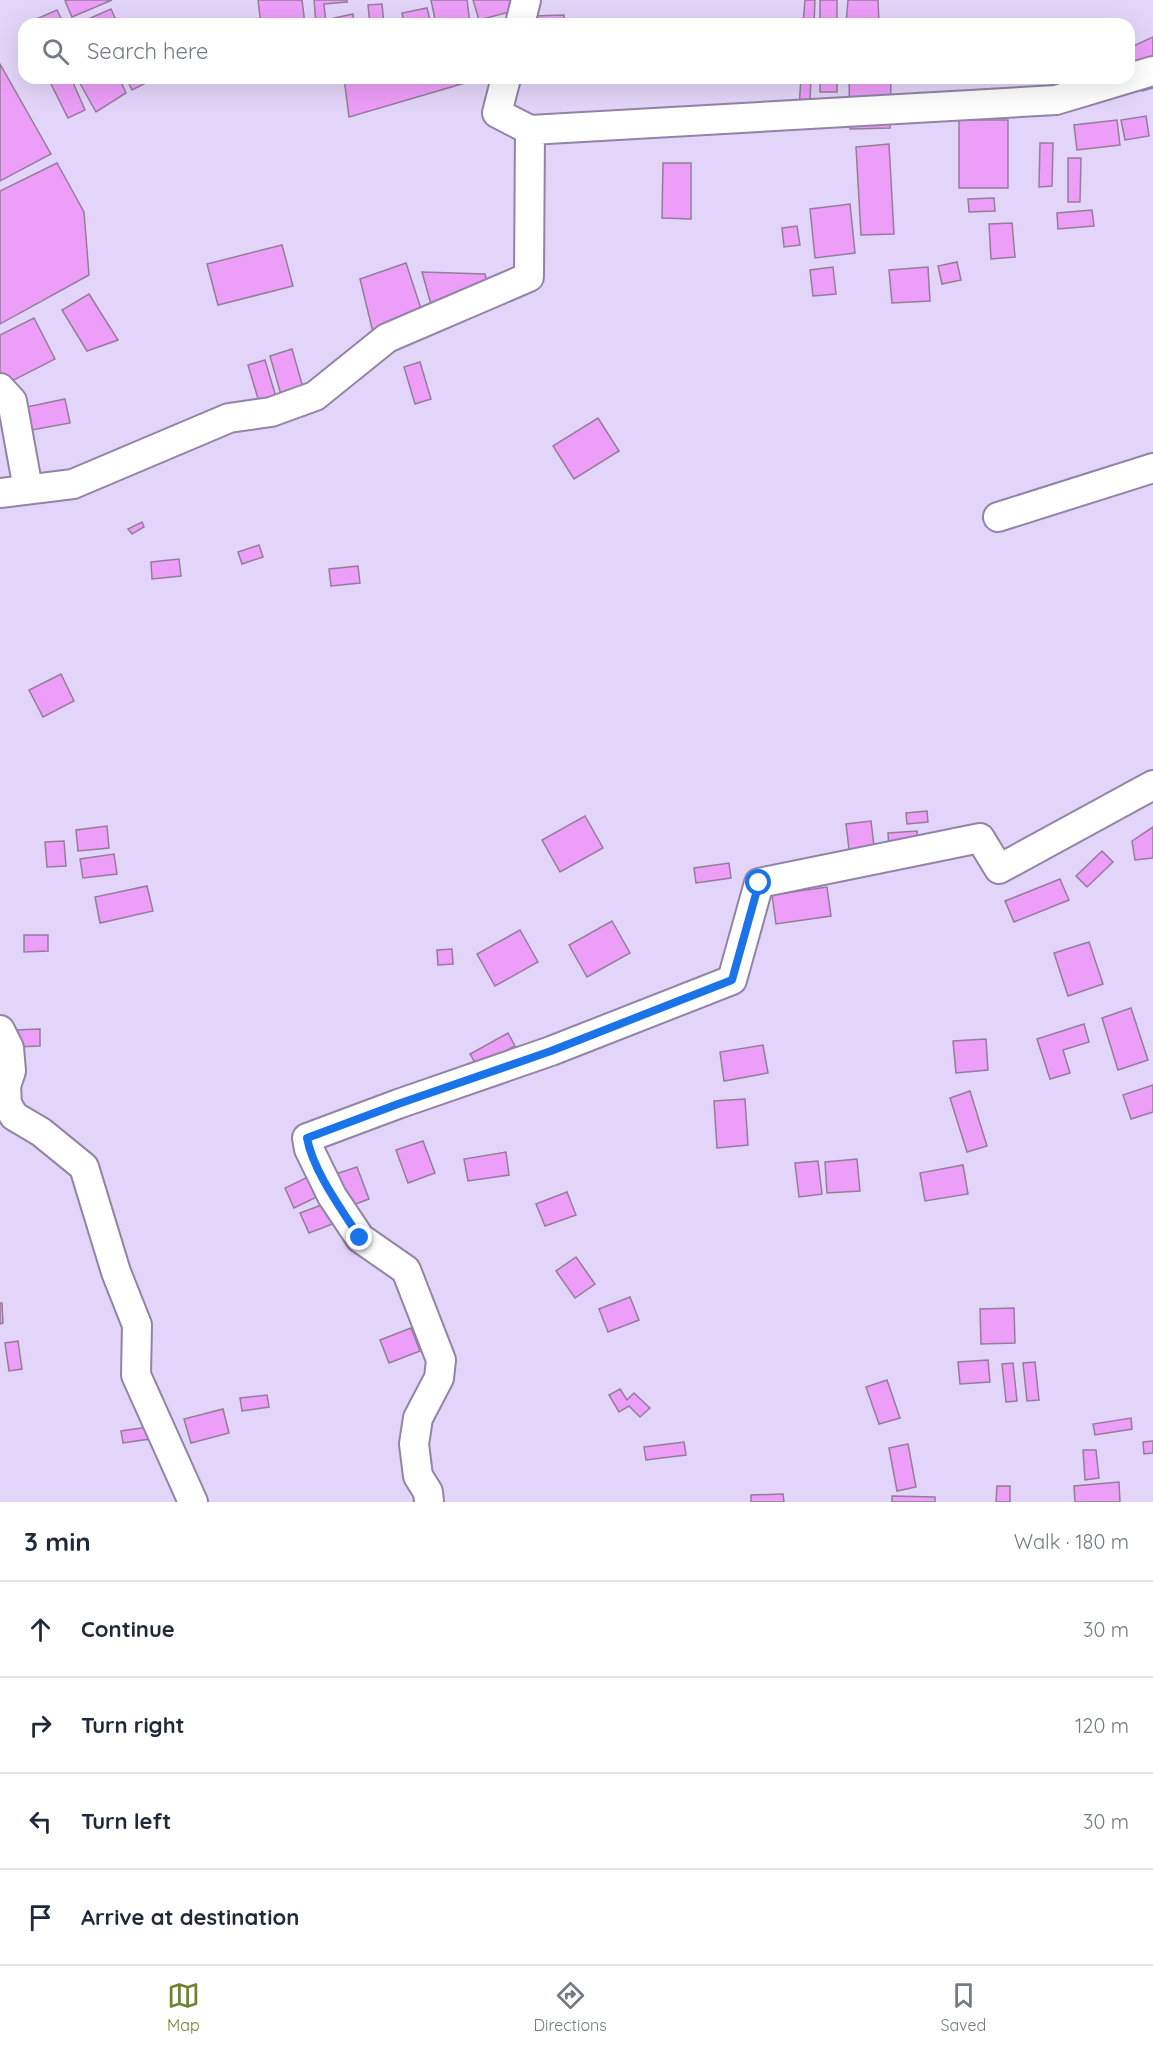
<!DOCTYPE html>
<meta charset="utf-8">
<style>
body{margin:0;font-family:Quicksand,sans-serif;background:#f2f2f3;color:#1f2937}
.stop{position:absolute;width:18px;height:18px;margin:-14px;border:4px solid #1a73e8;border-radius:50%;background:#fff}
.stop.end{background:#1a73e8;border-color:#fff;box-shadow:0 2px 6px #0008}
.list{margin:0;padding:0;list-style:none}
h2{display:flex;justify-content:space-between;align-items:center;height:78px;margin:0;padding:0 24px;font-size:26px}
h2 small{font-size:20px;font-weight:400;color:#747a83}
.list li{display:grid;grid-template-columns:39px 1fr auto;gap:18px;align-items:center;box-sizing:border-box;height:96px;padding:0 24px;border-top:2px solid #e0e1e3}
.list b{display:block;font-size:22px;white-space:nowrap}
.list em{font-size:20px;font-style:normal;color:#747a83}
.icon{flex:none;width:33px;height:33px;fill:none;stroke:currentColor;stroke-width:2;stroke-linecap:round;stroke-linejoin:round}
.map{position:relative;flex:none;width:1153px;height:1502px;overflow:hidden}
.search{position:absolute;background:#fff;box-shadow:0 6px 24px #0002;left:18px;right:18px;top:18px;height:66px;display:flex;align-items:center;gap:15px;box-sizing:border-box;padding:0 21px;border-radius:18px;color:#747a83;font-size:22px}
.sheet{height:462px;background:#fff}
nav{display:flex;justify-content:space-around;align-items:center;box-sizing:border-box;height:84px;border-top:2px solid #e0e1e3;background:#fff;font-size:16px;color:#747a83}
nav a{display:grid;justify-items:center;gap:3px}
nav .on{color:#6e8333}
.map>svg:first-child{display:block}
</style>
<div class="map">
<svg width="1153" height="1502" viewBox="0 0 1153 1502">
<rect width="100%" height="100%" fill="#e3d5f9"/>
<g fill="#ec9ef8" stroke="#957d99" stroke-width="1.5">
<path d="M68 0H112L72 17 65 1Z"/>
<path d="M258 0H302L305 24H261Z"/>
<path d="M314 0H347V2L324 4 326 24H316Z"/>
<path d="M431 0H467L470 24H436Z"/>
<path d="M473 0H538L539 4 479 20Z"/>
<path d="M805 0H815L814 24H803Z"/>
<rect x="820" y="0" width="17" height="24"/>
<path d="M848 0H878L879 24H846Z"/>
<path d="M382 4 384 24H370L368 5Z"/>
<path d="M427 8 431 24H404L402 13Z"/>
<path d="M111 9 116 20 107 24H77Z"/>
<path d="M57 10 63 22 58 24H25Z"/>
<path d="M353 14 354 24H335L334 18Z"/>
<path d="M564 15V24H532V16Z"/>
<path d="M618 19 619 24H572V22Z"/>
<path d="M1153 37V88L1142 91 1129 48Z"/>
<path d="M0 64 51 154 0 181Z"/>
<path d="M48 78H71L85 110 68 118Z"/>
<path d="M77 78H119L126 93 96 112Z"/>
<path d="M126 78H146L148 82 132 90Z"/>
<path d="M344 78H482L349 117Z"/>
<path d="M801 78H811L809 123 798 122Z"/>
<rect x="820" y="78" width="17" height="14"/>
<path d="M849 78H891L890 128 850 129Z"/>
<path d="M1146 116 1149 136 1125 140 1121 120Z"/>
<rect x="959" y="120" width="49" height="68"/>
<path d="M1117 120 1120 145 1077 150 1074 125Z"/>
<path d="M1040 143H1053L1052 186 1039 187Z"/>
<path d="M889 144 894 234 861 235 856 147Z"/>
<path d="M1068 158H1081L1080 202H1068Z"/>
<path d="M57 163 84 212 89 275 0 324V191Z"/>
<path d="M663 163H691V219L662 218Z"/>
<path d="M994 198 995 211 969 212 968 199Z"/>
<path d="M850 204 855 253 815 258 810 209Z"/>
<path d="M1092 210 1094 226 1058 229 1057 213Z"/>
<path d="M1012 223 1015 257 991 259 989 224Z"/>
<path d="M797 226 800 245 784 247 782 228Z"/>
<path d="M282 245 293 286 218 305 207 264Z"/>
<path d="M957 262 961 280 942 284 938 266Z"/>
<path d="M406 263 429 333 379 357 360 279Z"/>
<path d="M833 267 836 294 813 296 810 270Z"/>
<path d="M928 267 930 301 892 303 889 270Z"/>
<path d="M422 272 485 274 492 305 437 326Z"/>
<path d="M89 294 118 340 87 351 62 310Z"/>
<path d="M34 318 55 359 0 387V335Z"/>
<path d="M292 349 304 391 282 398 270 356Z"/>
<path d="M265 360 276 397 259 402 248 365Z"/>
<path d="M420 362 431 399 415 404 404 367Z"/>
<path d="M65 399 70 423 27 431 22 408Z"/>
<path d="M598 418 619 451 574 479 553 446Z"/>
<path d="M142 522 144 527 132 534 128 529Z"/>
<path d="M259 545 263 557 242 564 238 552Z"/>
<path d="M179 559 181 576 152 579 151 562Z"/>
<path d="M358 566 360 583 331 586 329 569Z"/>
<path d="M61 674 74 701 43 717 29 690Z"/>
<path d="M927 811 928 822 907 824 906 813Z"/>
<path d="M585 816 603 848 560 872 542 840Z"/>
<path d="M871 821 875 854 850 858 846 824Z"/>
<path d="M107 826 109 848 78 851 76 830Z"/>
<path d="M1153 827V858L1135 860 1132 841Z"/>
<path d="M917 831 918 847 889 849 888 833Z"/>
<path d="M64 841 66 866 47 867 45 842Z"/>
<path d="M1102 851 1113 862 1087 887 1076 876Z"/>
<path d="M114 854 117 874 83 878 80 859Z"/>
<path d="M729 863 731 878 696 883 694 868Z"/>
<path d="M1060 879 1069 900 1014 922 1005 901Z"/>
<path d="M147 886 153 911 100 923 95 897Z"/>
<path d="M827 887 831 916 776 924 772 895Z"/>
<path d="M612 921 630 953 587 977 569 945Z"/>
<path d="M520 930 538 962 495 986 477 954Z"/>
<path d="M24 935H48V951L24 952Z"/>
<path d="M1089 942 1103 984 1068 996 1054 953Z"/>
<path d="M452 949 453 964 438 965 437 950Z"/>
<path d="M1131 1008 1148 1060 1118 1070 1102 1018Z"/>
<path d="M1084 1024 1089 1042 1063 1050 1070 1073 1050 1079 1037 1039Z"/>
<path d="M40 1029V1046L16 1047 15 1030Z"/>
<path d="M508 1033 515 1046 477 1066 470 1054Z"/>
<path d="M986 1039 988 1070 956 1073 953 1041Z"/>
<path d="M763 1045 768 1073 724 1081 720 1052Z"/>
<path d="M1153 1085V1112L1131 1119 1123 1095Z"/>
<path d="M970 1091 987 1146 967 1152 950 1098Z"/>
<path d="M745 1099 748 1145 717 1148 714 1101Z"/>
<path d="M423 1141 435 1173 408 1183 396 1150Z"/>
<path d="M506 1152 509 1175 468 1181 464 1159Z"/>
<path d="M857 1159 860 1191 827 1193 825 1162Z"/>
<path d="M818 1161 822 1194 799 1197 795 1163Z"/>
<path d="M963 1165 968 1194 925 1201 920 1173Z"/>
<path d="M357 1167 369 1199 342 1209 330 1176Z"/>
<path d="M310 1176 319 1196 294 1208 285 1188Z"/>
<path d="M567 1192 576 1215 545 1226 536 1204Z"/>
<path d="M327 1203 335 1223 309 1233 300 1213Z"/>
<path d="M576 1257 595 1284 575 1298 556 1271Z"/>
<path d="M630 1297 639 1320 608 1332 599 1309Z"/>
<path d="M0 1303H2L3 1323 0 1324Z"/>
<path d="M1014 1308 1015 1343 981 1344 980 1309Z"/>
<path d="M411 1328 420 1351 389 1363 380 1340Z"/>
<path d="M18 1341 22 1369 9 1371 5 1343Z"/>
<path d="M988 1360 990 1382 960 1384 958 1362Z"/>
<path d="M1035 1362 1039 1400 1027 1401 1023 1363Z"/>
<path d="M1013 1363 1017 1401 1006 1402 1002 1364Z"/>
<path d="M887 1380 900 1418 879 1424 866 1387Z"/>
<path d="M620 1389 627 1400 634 1393 650 1408 640 1417 629 1406 619 1412 609 1395Z"/>
<path d="M267 1395 269 1407 242 1411 240 1398Z"/>
<path d="M223 1409 229 1433 191 1443 184 1419Z"/>
<path d="M1131 1418 1132 1429 1095 1435 1093 1424Z"/>
<path d="M148 1427 150 1439 123 1443 121 1431Z"/>
<path d="M1153 1441V1453L1144 1454 1143 1442Z"/>
<path d="M684 1442 686 1455 646 1460 644 1447Z"/>
<path d="M908 1444 916 1487 897 1491 889 1448Z"/>
<path d="M1083 1450H1096L1099 1478 1085 1480Z"/>
<path d="M1119 1482 1120 1502H1075L1074 1486Z"/>
<path d="M997 1486H1010V1502H996Z"/>
<path d="M783 1494 784 1502H751V1495Z"/>
<path d="M892 1496 935 1497V1502H892Z"/>
</g>
<g fill="none" stroke-linecap="round" stroke-linejoin="round">
<g stroke="#9184a5" stroke-width="32">
<g id="street">
<path d="M520 24 526 0"/>
<path d="M506 78 497 113 530 130"/>
<path d="M0 388 12 401 28 489"/>
<path d="M0 493 73 484 229 418 271 412 315 396 387 338 529 277 530 130 1056 100 1153 71"/>
<path d="M998 517 1153 468"/>
<path d="M0 1030 9 1048 11 1071 6 1086 7 1104 14 1116 41 1132 84 1167 116 1272 137 1325 136 1375 193 1502"/>
<path d="M429 1502 428 1492 418 1476 414 1444 418 1418 439 1378 441 1360 406 1270 360 1238 332 1196 309 1149 307 1138 398 1104 551 1051 732 980 759 883 980 838 999 869 1153 785"/>
</g>
</g>
<use href="#street" stroke="#fff" stroke-width="28"/>
</g>
<g fill="none" stroke-linecap="round" stroke-linejoin="round">
<path stroke="#1a73e8" stroke-width="8" d="M360 1238C342 1210 313 1171 307 1138L398 1104 551 1051 732 980 759 883"/>
</g>
</svg>
<div class="stop" style="left:759px;top:883px"></div>
<div class="stop end" style="left:360px;top:1238px"></div>
<div class="search"><svg class="icon" aria-label="search" viewBox="0 0 24 24"><circle cx="10" cy="10" r="6"/><path d="M15 15l6 6"/></svg>Search here</div>
</div>
<section class="sheet">
<h2>3 min<small>Walk · 180 m</small></h2>
<ul class="list">
<li><svg class="icon" aria-label="ahead" viewBox="0 0 24 24"><path d="M12 20V5M6 11l6-6 6 6"/></svg><div><b>Continue</b></div><em>30 m</em></li>
<li><svg class="icon" aria-label="right" viewBox="0 0 24 24"><path d="M7 20v-9h11M14 6l5 5-5 5"/></svg><div><b>Turn right</b></div><em>120 m</em></li>
<li><svg class="icon" aria-label="left" viewBox="0 0 24 24"><path d="M17 20v-9H6M10 6l-5 5 5 5"/></svg><div><b>Turn left</b></div><em>30 m</em></li>
<li><svg class="icon" aria-label="arrive" viewBox="0 0 24 24"><path d="M6 21V4h12l-3 4 3 4H6"/></svg><div><b>Arrive at destination</b></div></li>
</ul>
</section>
<nav>
<a class="on"><svg class="icon" aria-label="map" viewBox="0 0 24 24"><path d="M3 6l6-2 6 2 6-2v14l-6 2-6-2-6 2zM9 4v14M15 6v14"/></svg>Map</a>
<a><svg class="icon" aria-label="directions" viewBox="0 0 24 24"><path d="M12 3l9 9-9 9-9-9zM9 14v-3h6M13 9l2 2-2 2"/></svg>Directions</a>
<a><svg class="icon" aria-label="saved" viewBox="0 0 24 24"><path d="M7 4h10v16l-5-4-5 4z"/></svg>Saved</a>
</nav>
